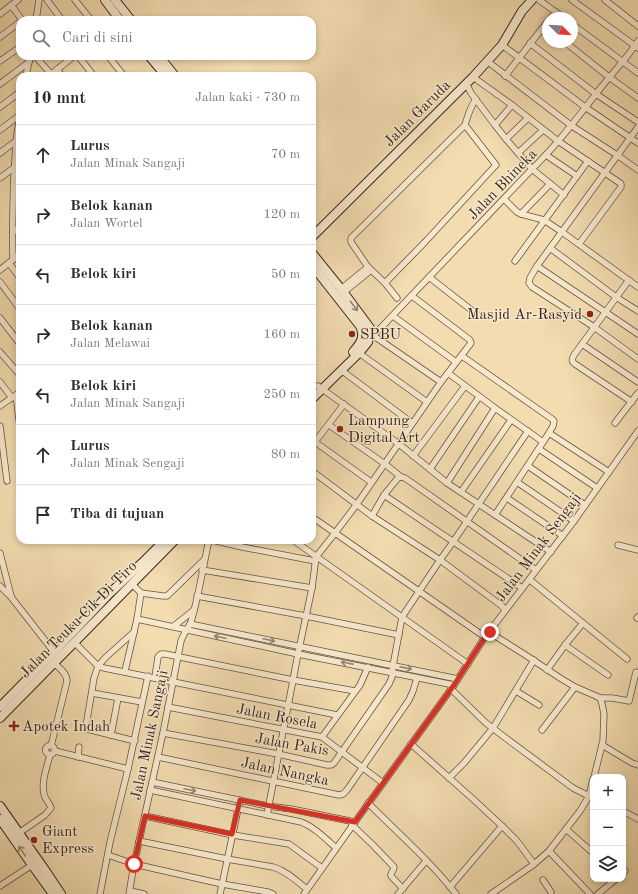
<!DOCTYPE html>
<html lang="id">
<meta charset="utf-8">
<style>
body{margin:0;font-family:"Old Standard TT",serif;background:#f2f2f3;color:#2b2b33}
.controls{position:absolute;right:12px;bottom:12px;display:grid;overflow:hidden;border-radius:8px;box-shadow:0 2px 6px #0003}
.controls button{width:36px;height:36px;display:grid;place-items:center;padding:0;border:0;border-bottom:1px solid #e1e1e2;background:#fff;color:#2b2b33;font:20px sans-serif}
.compass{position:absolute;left:542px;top:12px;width:36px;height:36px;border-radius:50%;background:#fff;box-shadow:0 2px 6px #0003;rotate:114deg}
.stop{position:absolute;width:12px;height:12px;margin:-9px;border:3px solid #d93025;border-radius:50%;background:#fff}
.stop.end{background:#d93025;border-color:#fff;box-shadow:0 1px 4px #0008}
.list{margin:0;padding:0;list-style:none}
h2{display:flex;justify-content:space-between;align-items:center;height:52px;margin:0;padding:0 16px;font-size:17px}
h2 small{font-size:13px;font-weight:400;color:#7c7c81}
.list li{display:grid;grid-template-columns:26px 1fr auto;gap:12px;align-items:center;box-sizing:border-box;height:60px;padding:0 16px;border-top:1px solid #e1e1e2}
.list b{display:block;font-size:15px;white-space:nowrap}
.list p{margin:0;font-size:13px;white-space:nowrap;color:#7c7c81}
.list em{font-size:13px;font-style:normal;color:#7c7c81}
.icon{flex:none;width:22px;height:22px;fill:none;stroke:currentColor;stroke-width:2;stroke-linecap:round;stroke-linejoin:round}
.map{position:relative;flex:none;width:638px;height:894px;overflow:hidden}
.search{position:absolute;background:#fff;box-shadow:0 2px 6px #0003;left:16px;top:16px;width:300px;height:44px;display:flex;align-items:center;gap:10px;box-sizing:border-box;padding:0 14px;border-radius:12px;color:#7c7c81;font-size:15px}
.panel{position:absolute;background:#fff;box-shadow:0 2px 6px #0003;left:16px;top:72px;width:300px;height:472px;border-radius:12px}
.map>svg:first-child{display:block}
</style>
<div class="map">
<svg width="638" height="894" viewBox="0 0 638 894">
<rect width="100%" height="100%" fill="#f2dcb0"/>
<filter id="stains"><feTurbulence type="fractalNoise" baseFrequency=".005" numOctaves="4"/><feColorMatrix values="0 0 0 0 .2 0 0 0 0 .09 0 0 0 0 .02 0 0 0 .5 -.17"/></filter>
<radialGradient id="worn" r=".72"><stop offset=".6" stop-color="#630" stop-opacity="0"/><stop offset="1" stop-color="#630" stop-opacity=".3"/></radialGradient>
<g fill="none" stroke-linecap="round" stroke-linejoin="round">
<g stroke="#665342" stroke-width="7">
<g id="street">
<path d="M47 0 62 20"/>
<path d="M75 0 91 20"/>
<path d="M539 0 564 18"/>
<path d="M572 0 638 48"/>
<path d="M605 0 638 26"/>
<path d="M11 5 22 20"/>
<path d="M0 14 18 0"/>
<path d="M551 18 556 12"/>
<path d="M36 20 39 0"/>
<path d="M572 24 638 73"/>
<path d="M0 37 20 22"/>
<path d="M565 42 609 77 638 98"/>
<path d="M530 43 596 94 638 122"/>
<path d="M502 45 585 107 638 143"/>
<path d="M35 56 51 74"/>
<path d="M78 56 94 76"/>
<path d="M108 56 124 76"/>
<path d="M0 61 20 47"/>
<path d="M487 61 572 126 617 155 638 170"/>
<path d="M57 69 62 76"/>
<path d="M26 76 30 56"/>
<path d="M49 76 74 56"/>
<path d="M505 76 548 21"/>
<path d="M473 77 512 105 558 141 620 183 621 184V187L579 244"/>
<path d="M466 83 471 93 495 125 506 139 532 169 564 195"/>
<path d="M0 84 29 62"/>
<path d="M0 107 20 92"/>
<path d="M465 125 496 165 495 166 425 242 385 283 368 267 351 242V238L465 125C468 115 470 107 476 99"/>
<path d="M495 125 512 105"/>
<path d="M638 127 537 266 530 278 529 283 532 287 594 327 638 359"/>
<path d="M0 130 20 115"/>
<path d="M506 139 528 118"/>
<path d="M0 153 16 141"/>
<path d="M518 153 543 130"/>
<path d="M546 155 577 176"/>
<path d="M0 178 15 167"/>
<path d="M504 199 517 212 521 214 544 220 562 232 638 287"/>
<path d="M521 214 550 184"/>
<path d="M13 232 20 227"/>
<path d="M550 248 616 297 638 311"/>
<path d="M13 260C12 221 13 181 16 142 17 133 19 123 20 114"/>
<path d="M515 261 588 161"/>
<path d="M9 263 20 278"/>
<path d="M537 266 638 334"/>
<path d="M0 270 20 254"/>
<path d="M429 277 479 316"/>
<path d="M629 280 574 355C572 359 571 361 575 364L632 402"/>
<path d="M0 282 20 309"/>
<path d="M385 283 397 298"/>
<path d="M341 289 368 267"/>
<path d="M344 292 371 270"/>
<path d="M393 316 456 362"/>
<path d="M0 318 20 344"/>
<path d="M371 334 441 382"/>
<path d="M374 335 532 169C559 143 580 114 603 85 615 70 628 57 638 41"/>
<path d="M582 344 638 382"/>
<path d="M0 352 20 375"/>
<path d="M359 353 427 402"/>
<path d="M462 356 552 419 554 421 553 426 549 433 495 515"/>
<path d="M341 370 412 423"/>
<path d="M448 373 495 408 543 442"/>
<path d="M0 382 12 398"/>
<path d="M318 386 399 444 447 483 551 552"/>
<path d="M16 395 20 428"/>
<path d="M0 406 20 392"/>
<path d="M615 423 638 393"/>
<path d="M329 425 385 464 401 477 405 478 536 570"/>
<path d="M0 426 7 481"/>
<path d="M549 433 609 472"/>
<path d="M315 442 371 482"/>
<path d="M312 446 344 404"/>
<path d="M539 449 597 488"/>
<path d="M413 456 465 386"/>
<path d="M528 466 585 505"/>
<path d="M430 469 479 397"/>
<path d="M312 471 372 516 440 560 502 606 505 610"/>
<path d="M517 482 574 521"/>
<path d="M447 483 495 408"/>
<path d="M461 492 511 420"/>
<path d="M384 495 522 588"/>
<path d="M507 498 563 536"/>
<path d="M372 516 384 495 398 478 401 477"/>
<path d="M312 517 485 637"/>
<path d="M212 540 242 547 315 561"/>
<path d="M293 540 468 664"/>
<path d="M618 545 638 550"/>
<path d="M0 553 11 596"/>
<path d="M202 570 312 588"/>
<path d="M530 580 627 659"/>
<path d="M0 586 11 597 54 652"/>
<path d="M141 593 163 596H167L204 560"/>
<path d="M197 596 306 616 399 635"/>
<path d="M637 618 638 617"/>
<path d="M137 619 298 654 454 685"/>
<path d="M190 624 458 679"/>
<path d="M174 626 194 610"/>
<path d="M134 632 106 657 98 666 94 678 86 726 87 729 135 741"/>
<path d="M489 632 527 656 560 678 575 687 596 696 600 698 602 704 604 714 603 741 594 777"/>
<path d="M74 642 98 666 104 668 337 715"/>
<path d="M565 645 608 675"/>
<path d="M547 670 565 645 583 623"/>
<path d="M125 671 137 619 141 593 132 584"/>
<path d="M155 677 158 657 161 654H165L293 680 355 691"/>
<path d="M451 689 486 723 503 736 573 788 593 798"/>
<path d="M516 691 539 705"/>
<path d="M92 693 142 702"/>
<path d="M600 698H612L629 701 636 672 638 673"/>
<path d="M168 707 322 737 360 685 368 667"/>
<path d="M542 730 575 687"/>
<path d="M163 733 278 754 327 765H331L334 763 389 684 392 677 393 666 402 617 440 560 453 542 528 431"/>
<path d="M111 735 118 698"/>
<path d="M322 737 383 783"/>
<path d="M411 744 473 799 502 826 517 841 534 864"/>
<path d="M602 745 632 763 638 765"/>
<circle cx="50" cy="750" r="4.5"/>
<path d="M51 746 67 681C67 673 59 668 54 663"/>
<path d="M55 751 128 769"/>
<path d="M78 757 79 747"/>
<path d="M158 757 339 795 343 794 347 790 409 700 413 691 417 678"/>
<path d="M449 778 464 763 493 728 534 660"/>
<path d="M152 782 268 806 291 809 355 822"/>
<path d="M150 790 301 822C314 827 325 838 336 848"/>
<path d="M368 803C398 833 430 861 456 894"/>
<path d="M623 811 638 819"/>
<path d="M267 815 298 654 312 588 316 557 335 533 357 504 441 382 471 343 470 340 412 296"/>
<path d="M145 816 233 835 289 844 322 868"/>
<path d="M352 825 373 845 394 867C394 871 390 873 391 876L403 889"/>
<path d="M566 829 593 853"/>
<path d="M19 833 45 815 51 808C50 803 45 800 44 794 41 782 47 767 50 755"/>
<path d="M139 841 227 859 273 867C287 871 296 881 307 889"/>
<path d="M549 851 590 894"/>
<path d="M108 855 134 864 222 884 268 892 273 894"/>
<path d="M623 873 625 871"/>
<path d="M543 880 551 892"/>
<path d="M0 886 35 863"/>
<path d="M450 887 502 826"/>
<path d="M130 891 144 894"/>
<path d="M100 894 110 842 128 769 148 676"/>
<path d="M129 894 134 864 163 733 181 641C183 634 188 629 191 622 199 595 203 567 209 540"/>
<path d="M220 894 240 800"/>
<path d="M304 894 355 822 454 685 485 637 574 521 638 431"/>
<path d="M398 894 426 861"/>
<path d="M491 894 533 865 549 851 580 811 589 796 593 779"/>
<path d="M598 894 616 879"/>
</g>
</g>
<g stroke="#37251e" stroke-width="10">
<g id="secondary">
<path d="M105 0 120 20"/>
<path d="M115 0 131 20"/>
<path d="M149 56 166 76"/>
<path d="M159 56 175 76"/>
<path d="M312 237 473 77 502 45 522 11 532 0"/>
<path d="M312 253 341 289 367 324 370 328V333L368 342 359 353 312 399"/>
<path d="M312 265 360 326C365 337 361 343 353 352"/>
<path d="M0 707 54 652 110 593 142 563 165 540"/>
<path d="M0 718 175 540"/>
<path d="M0 806 45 870 61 894"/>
<path d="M0 819 32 865 53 894"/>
</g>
</g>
<use href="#street" stroke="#f7e8cc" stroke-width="5.5"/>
<use href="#secondary" stroke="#f7e8cc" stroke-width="8"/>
</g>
<defs><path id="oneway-shaft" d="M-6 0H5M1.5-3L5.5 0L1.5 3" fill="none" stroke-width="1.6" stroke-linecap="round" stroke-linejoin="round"/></defs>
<g stroke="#978675">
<use href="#oneway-shaft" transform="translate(354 306) rotate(53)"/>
<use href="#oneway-shaft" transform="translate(220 637) rotate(-168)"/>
<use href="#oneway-shaft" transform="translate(269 640) rotate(12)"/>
<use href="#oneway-shaft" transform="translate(347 663) rotate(-169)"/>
<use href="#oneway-shaft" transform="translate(406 668) rotate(11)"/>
<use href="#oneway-shaft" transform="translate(190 790) rotate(12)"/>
<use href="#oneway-shaft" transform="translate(22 851) rotate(-124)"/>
</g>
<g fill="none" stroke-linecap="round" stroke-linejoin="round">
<path stroke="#d93025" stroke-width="5" d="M134 864 145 816 232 834 240 800 355 822 454 685 485 637 490 632"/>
</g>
<g fill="#8f2418" stroke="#f7e8cc" stroke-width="1.5">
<circle cx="590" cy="314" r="4"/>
<circle cx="352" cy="334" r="4"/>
<circle cx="340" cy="429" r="4"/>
<path d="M12 720h4v4h4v4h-4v4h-4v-4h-4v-4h4z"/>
<circle cx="34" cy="840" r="4"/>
</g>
<g text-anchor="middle" stroke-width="3" stroke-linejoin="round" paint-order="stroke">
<g font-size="15" fill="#37251e" stroke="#f7e8cc">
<text transform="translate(417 113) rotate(-45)" y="5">Jalan Garuda</text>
<text transform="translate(502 184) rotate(-46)" y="5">Jalan Bhineka</text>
<text transform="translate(538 547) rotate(-53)" y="5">Jalan Minak Sengaji</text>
<text transform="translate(78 619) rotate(-45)" y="5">Jalan Teuku Cik Di Tiro</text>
<text transform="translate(277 716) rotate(11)" y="5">Jalan Rosela</text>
<text transform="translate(149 735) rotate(-78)" y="5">Jalan Minak Sangaji</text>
<text transform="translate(292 744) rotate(10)" y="5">Jalan Pakis</text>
<text transform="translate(285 771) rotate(12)" y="5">Jalan Nangka</text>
</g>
<g font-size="15" fill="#37251e" stroke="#f7e8cc" text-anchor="start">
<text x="582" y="319" text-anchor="end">Masjid Ar-Rasyid</text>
<text x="360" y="339">SPBU</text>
<text x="348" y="425">Lampung<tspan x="348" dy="17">Digital Art</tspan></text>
<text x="22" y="731">Apotek Indah</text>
<text x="42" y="836">Giant<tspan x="42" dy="17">Express</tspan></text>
</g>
</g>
<rect width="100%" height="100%" filter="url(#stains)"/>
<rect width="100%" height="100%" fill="url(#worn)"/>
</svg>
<div class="controls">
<button>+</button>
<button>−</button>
<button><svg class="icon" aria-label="layers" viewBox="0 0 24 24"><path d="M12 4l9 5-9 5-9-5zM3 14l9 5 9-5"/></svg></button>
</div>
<svg class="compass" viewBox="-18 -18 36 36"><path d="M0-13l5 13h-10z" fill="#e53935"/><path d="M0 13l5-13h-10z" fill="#7c7c81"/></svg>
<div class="stop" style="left:134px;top:864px"></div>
<div class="stop end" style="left:490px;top:632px"></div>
<div class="search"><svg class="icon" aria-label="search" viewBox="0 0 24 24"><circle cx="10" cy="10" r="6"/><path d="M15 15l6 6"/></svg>Cari di sini</div>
<section class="panel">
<h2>10 mnt<small>Jalan kaki · 730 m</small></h2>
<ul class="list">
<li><svg class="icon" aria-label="ahead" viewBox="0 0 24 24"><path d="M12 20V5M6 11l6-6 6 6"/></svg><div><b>Lurus</b><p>Jalan Minak Sangaji</p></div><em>70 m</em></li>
<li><svg class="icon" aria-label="right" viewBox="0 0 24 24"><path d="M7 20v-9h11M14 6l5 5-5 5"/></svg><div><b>Belok kanan</b><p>Jalan Wortel</p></div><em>120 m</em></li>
<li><svg class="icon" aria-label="left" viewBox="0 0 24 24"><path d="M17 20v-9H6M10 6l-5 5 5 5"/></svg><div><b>Belok kiri</b></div><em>50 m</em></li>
<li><svg class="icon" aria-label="right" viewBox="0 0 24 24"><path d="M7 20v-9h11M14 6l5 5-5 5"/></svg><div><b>Belok kanan</b><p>Jalan Melawai</p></div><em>160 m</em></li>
<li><svg class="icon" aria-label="left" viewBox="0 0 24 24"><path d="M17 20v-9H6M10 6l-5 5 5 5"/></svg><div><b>Belok kiri</b><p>Jalan Minak Sangaji</p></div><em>250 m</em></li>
<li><svg class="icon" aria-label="ahead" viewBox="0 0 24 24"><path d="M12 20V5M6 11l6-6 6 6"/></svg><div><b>Lurus</b><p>Jalan Minak Sengaji</p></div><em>80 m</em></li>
<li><svg class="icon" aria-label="arrive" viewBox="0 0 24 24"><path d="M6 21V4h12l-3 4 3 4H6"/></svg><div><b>Tiba di tujuan</b></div></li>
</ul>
</section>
</div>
